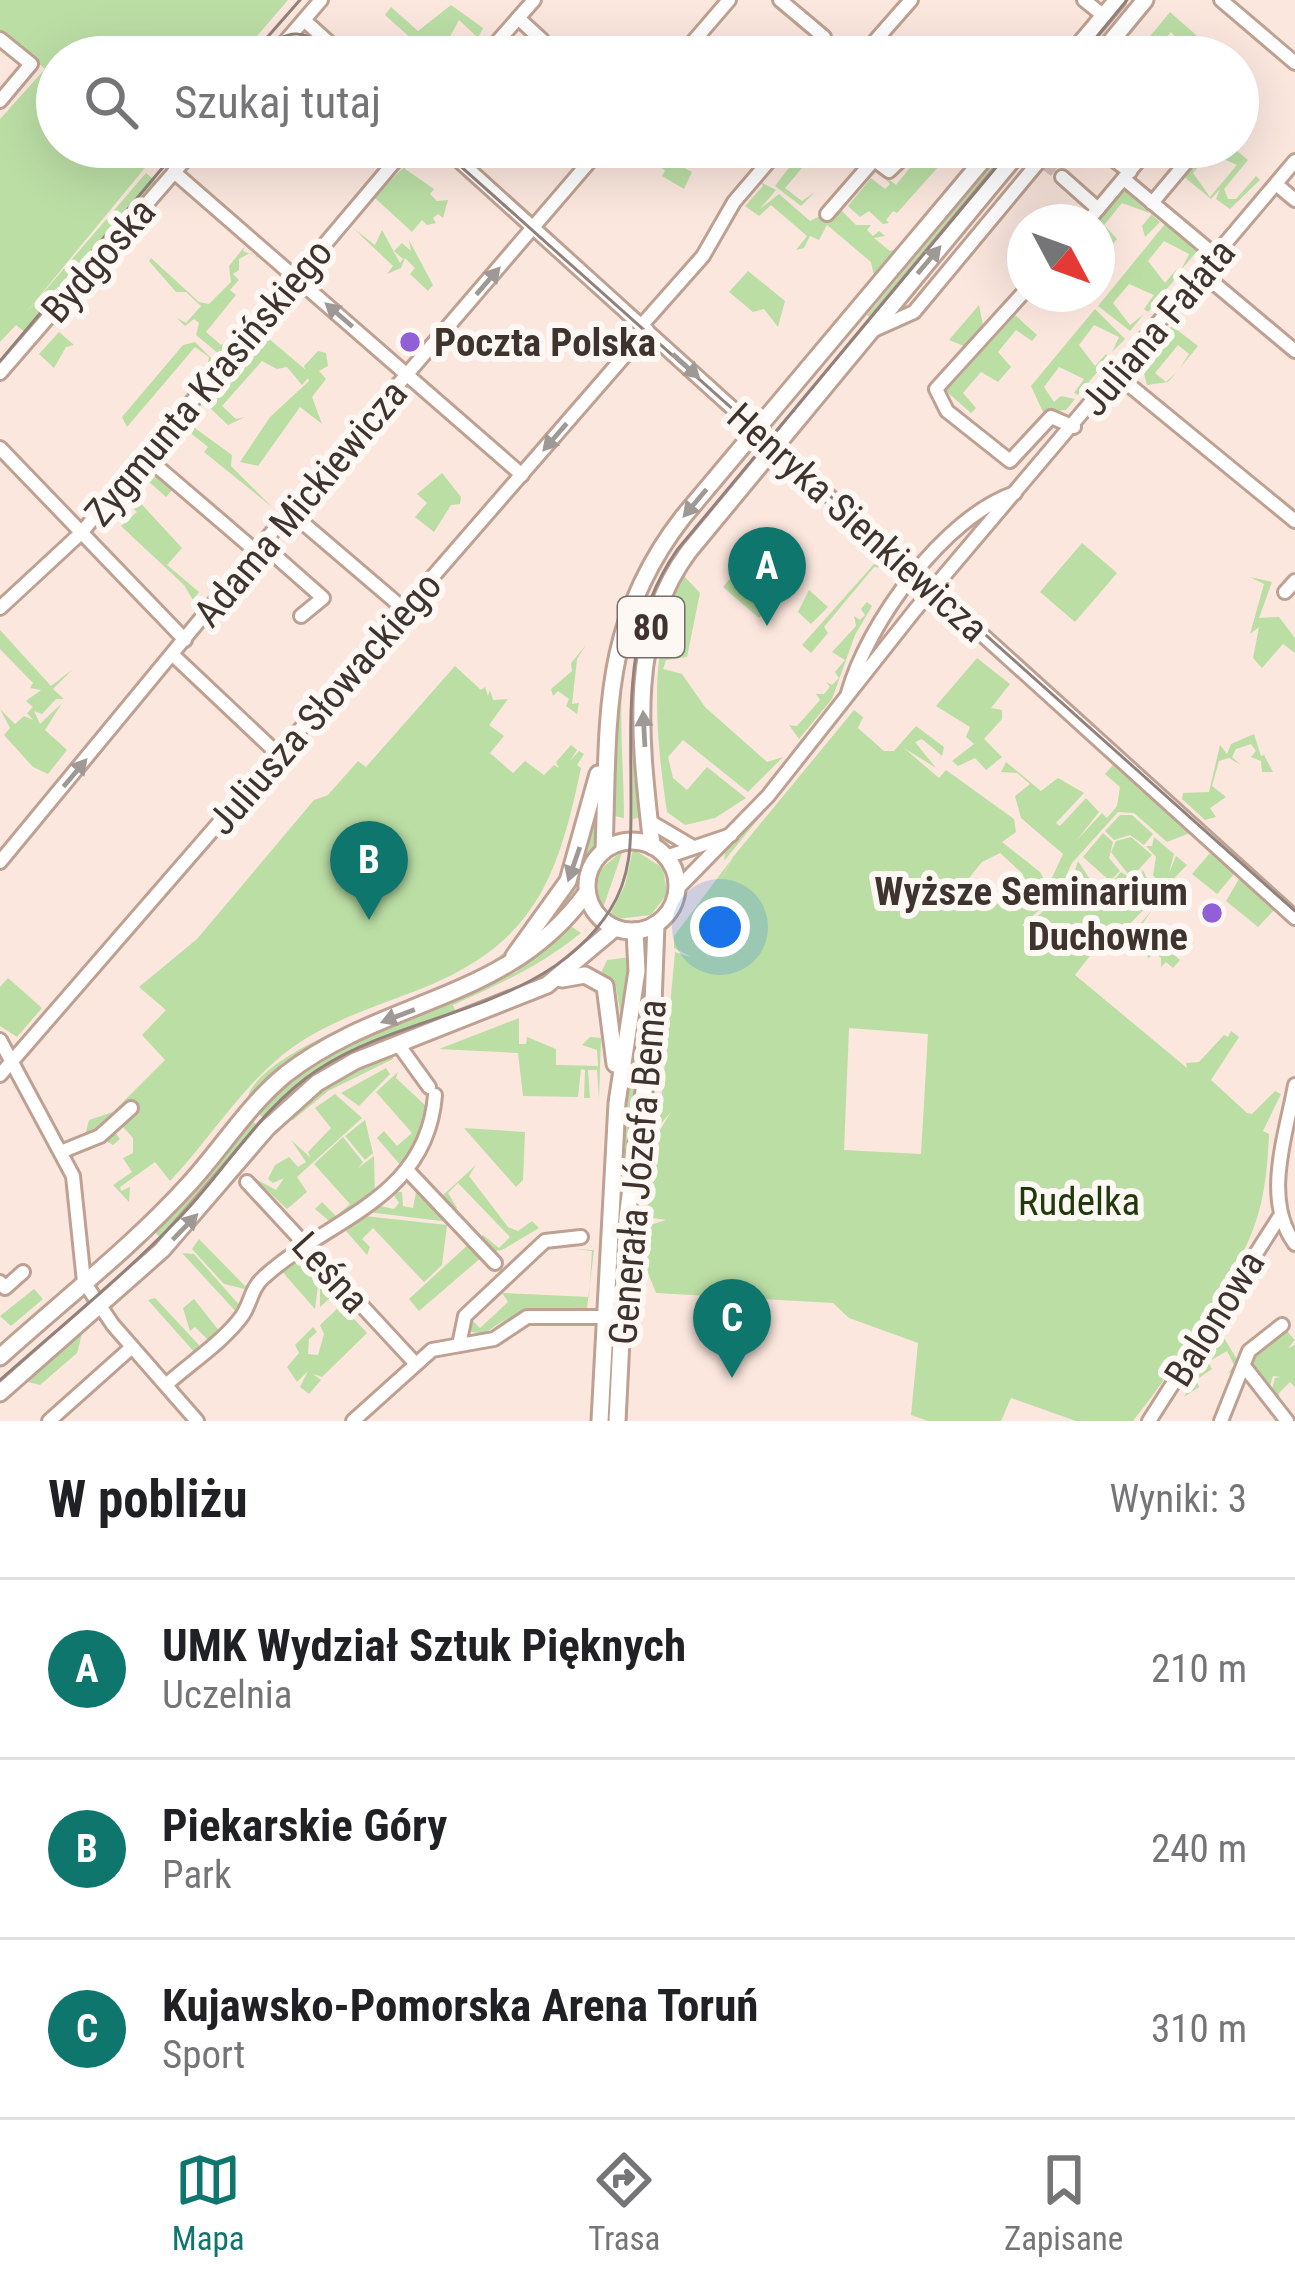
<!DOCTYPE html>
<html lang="pl">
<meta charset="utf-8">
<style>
body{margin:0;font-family:"Roboto Condensed",sans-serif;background:#f2f2f2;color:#202124}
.compass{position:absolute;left:1007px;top:204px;width:108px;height:108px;border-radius:50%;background:#fff;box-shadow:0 12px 48px #0002;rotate:131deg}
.you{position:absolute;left:720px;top:927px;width:42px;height:42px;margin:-30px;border:9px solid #fff;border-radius:50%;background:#1a73e8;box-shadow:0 0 0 18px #1a73e833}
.badge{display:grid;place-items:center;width:78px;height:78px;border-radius:50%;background:#0f766e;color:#fff;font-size:39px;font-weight:700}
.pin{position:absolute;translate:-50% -99px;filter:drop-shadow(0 3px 6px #0008)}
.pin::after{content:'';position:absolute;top:63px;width:42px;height:36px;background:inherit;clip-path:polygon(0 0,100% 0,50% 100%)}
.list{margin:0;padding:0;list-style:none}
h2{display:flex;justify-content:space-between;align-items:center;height:156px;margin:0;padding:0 48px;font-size:51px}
h2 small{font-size:39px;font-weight:400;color:#757577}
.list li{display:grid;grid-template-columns:78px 1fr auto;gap:36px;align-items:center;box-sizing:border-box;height:180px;padding:0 48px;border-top:3px solid #e0e0e0}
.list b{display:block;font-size:45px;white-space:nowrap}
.list p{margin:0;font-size:39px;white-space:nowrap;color:#757577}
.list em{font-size:39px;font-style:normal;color:#757577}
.icon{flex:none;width:66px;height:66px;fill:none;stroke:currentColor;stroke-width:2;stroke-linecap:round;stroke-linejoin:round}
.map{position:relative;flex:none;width:1295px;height:1421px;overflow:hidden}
.search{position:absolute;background:#fff;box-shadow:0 12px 48px #0002;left:36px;right:36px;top:36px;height:132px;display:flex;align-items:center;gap:30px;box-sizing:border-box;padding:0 42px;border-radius:66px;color:#757577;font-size:45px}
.sheet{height:696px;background:#fff}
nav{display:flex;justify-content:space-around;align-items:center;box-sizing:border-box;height:168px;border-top:3px solid #e0e0e0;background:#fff;font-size:33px;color:#757577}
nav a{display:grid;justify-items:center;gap:6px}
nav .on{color:#0f766e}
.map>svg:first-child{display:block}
</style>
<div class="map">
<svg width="1295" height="1421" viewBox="0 0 1295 1421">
<rect width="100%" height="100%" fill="#fbe7de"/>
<g fill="#bbdea5" fill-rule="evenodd">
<path d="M0 0H288L239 57H57V147H162L24 315 146 173 158 183 11 357 7 355 26 333 16 325 0 342V119L45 69 0 30Z"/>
<path d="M451 5 483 28 478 38 459 20 439 57 428 52 387 55 413 40 385 15 391 7 418 31Z"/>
<path d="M1170 12 1221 57H1196L1187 49 1174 57 1184 46 1171 32 1148 57H1133Z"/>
<path d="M816 36 848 57 827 51 821 57H786L797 44 811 43Z"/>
<path d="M805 147H820L785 188 802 201 815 192 801 206 775 186Z"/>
<path d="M919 147 947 157 897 213 893 211 886 220 889 223 883 224 869 211 860 217 848 206 871 178 885 189 890 184 875 168 896 185 918 158Z"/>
<path d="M1007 147H1010L869 317 867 315Z"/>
<path d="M1203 147H1232L1248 160 1224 189 1228 199H1236L1256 176 1260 180 1230 209 1216 199 1220 189 1211 199 1182 175ZM1210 153 1237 165 1210 197 1193 173Z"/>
<path d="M667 153 677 158 681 153 677 164 692 172 684 189 662 176 665 171 655 162Z"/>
<path d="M411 160 405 169 434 189 430 194 437 201 448 200 443 218 438 214 433 218 436 223 427 225 422 220 412 232 374 197Z"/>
<path d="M760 182 776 190 760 209 779 194 810 221 838 207 856 225H871L867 230 873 236 879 231 885 236 874 238 890 251 899 248 874 276 871 262 827 225 819 240 810 236 804 248 796 250 807 236 771 205 759 216 745 206 763 186Z"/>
<path d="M1125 191 1160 222 1145 237 1142 226 1152 214 1122 203 1104 225 1117 239 1104 255 1097 249 1095 222Z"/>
<path d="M1165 224 1198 250 1181 270 1189 254 1164 241 1148 261 1165 283 1176 270 1179 274 1148 312 1144 309 1154 295 1129 284 1113 303 1130 325 1144 314 1130 331 1098 306Z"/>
<path d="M353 228 375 245 382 230 400 263 403 259 394 251 402 243 411 251 409 240 433 285 428 291 410 274 415 268 405 258 401 268 387 274 393 266Z"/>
<path d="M245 246 243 251 258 257V258L250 253 239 259V270L233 274 239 280 230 290 236 295 206 332 221 345 232 339 219 354 196 335 199 323 194 319 185 326 177 318 186 323 201 306 186 292H176L149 261 151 258 199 302 209 304 231 282 229 266Z"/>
<path d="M748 271 785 301 778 327 764 309 753 312 729 292Z"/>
<path d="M979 305 983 325 964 346 949 340Z"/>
<path d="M1095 309 1125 339 1112 352 1119 337 1094 325 1079 345 1095 366 1106 354 1109 358 1078 395 1074 393 1084 379 1059 367 1044 387 1054 402 1061 396 1075 399 1066 410 1043 412 1031 386Z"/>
<path d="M1015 315 1037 335 1032 341 1016 330 998 352 1011 367 998 382 981 372 963 393 976 408 971 413 946 391Z"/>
<path d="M1172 326 1198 346 1180 368 1189 354 1178 345 1155 373 1166 382 1177 372 1168 382 1147 385 1141 362Z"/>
<path d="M59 332 74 345 66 347 54 368 39 354Z"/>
<path d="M261 332 307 371 308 378 302 385 287 367 277 369 262 361 222 406 236 419 245 417 228 425 210 408V394Z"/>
<path d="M195 342 215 362 207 368 209 357 195 347 127 427 122 417 183 345Z"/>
<path d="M318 351 326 353 328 366 319 371 326 379 312 397 322 424 300 407 258 466 240 462 270 417 309 381 304 366Z"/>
<path d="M192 414 203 415 192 426 232 455 231 466 272 507 204 452 208 447 182 426Z"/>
<path d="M149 468 173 489 166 497 147 480 134 496 182 548 167 565 199 592 193 600 184 585 121 526 137 512 123 498Z"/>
<path d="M442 473 461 497 460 504 451 505 434 532 415 517 427 503 417 494Z"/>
<path d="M682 526C681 538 643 589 635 613 613 676 624 753 624 818L609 815C614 698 613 626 682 526Z"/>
<path d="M694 532C682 554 662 577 651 603 625 670 638 747 642 817L633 819C633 712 621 620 694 532Z"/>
<path d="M1082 543 1117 573 1075 622 1040 592Z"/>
<path d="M750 555 759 561 765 555 777 565 772 574 787 587 759 618 723 587Z"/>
<path d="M875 563 882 568 874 567 824 627 828 633 811 653 802 645Z"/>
<path d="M684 576 700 593 687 657 666 660 663 669 682 674 705 707 767 762 783 757 748 792 683 740 668 757 673 778 687 790 707 767 746 798 715 818 685 825 667 812C656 738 646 644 684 576Z"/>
<path d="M1250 577 1272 582 1259 618 1279 617 1295 638V653L1283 644 1262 668 1253 658 1259 627 1250 634 1264 584Z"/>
<path d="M809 590 828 607 811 624 798 612Z"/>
<path d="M867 602 872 606 855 635 832 699 799 739 789 725 797 726 820 700 816 694H824L830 687 826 682 832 685 839 678 835 672 845 660 832 652 856 626 854 616 860 620 865 615 861 609Z"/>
<path d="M0 630 51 686 73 669 53 689 64 699H56L42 714 34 711 40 724 62 703 45 730 67 750 48 774 33 767 4 735 10 728 0 709 15 724 24 716 33 720 27 713 33 707 26 701 41 690 30 688 33 683 0 649Z"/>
<path d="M586 645 577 659 572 704 579 703 577 714 566 706 569 699 558 691 553 696 551 689 572 671 571 663Z"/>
<path d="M977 658 1010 684 991 708 1002 710V719L984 739 1002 757 986 770 975 758 958 766 952 761 974 744 966 737 970 727 936 706Z"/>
<path d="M455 666 481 690 485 687 488 696 490 690 493 700 508 699 489 725 504 736 490 753 513 773 525 761 544 775 554 765 559 768 556 762 571 745 577 750 570 761 579 751 584 754 577 765 581 768C556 888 530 948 410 993 371 1008 328 1022 293 1047 242 1084 213 1136 170 1181L155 1162 120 1187 121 1191 130 1187 129 1202 113 1185 132 1172 123 1158 133 1153V1138L123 1127 115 1132 120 1139 113 1145 104 1140 73 1157 67 1142 85 1135 89 1120 113 1112 165 1060 142 1035 166 1010 139 987 197 939 314 800 328 795 358 761 366 767Z"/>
<path d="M850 707 724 861 725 853Z"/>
<path d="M854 710 863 717 858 728 884 751H894L916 726 944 747 942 756 922 739 915 742 936 768 904 748 939 778 946 770 1014 819 1016 832 1002 842 1040 872 1048 886 1063 854 1021 818 1015 796 1030 784 1017 773 1001 772 1006 762 1041 791 1058 778 1084 793 1056 823 1060 826 1086 798 1099 812 1077 840 1102 813 1107 818 1117 806 1120 787 1105 774 1113 765 1190 833 1167 842 1134 813 1118 812 1072 863 1058 894 1022 925 1039 937 1027 926 1070 886 1078 861 1105 902 1116 890 1128 902 1145 896 1129 899 1111 883 1121 872 1137 882 1143 870 1147 879 1160 884 1153 875 1156 857 1146 846H1152L1154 837 1174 854 1169 873 1176 856 1187 865 1121 933 1113 927 1112 944 1104 938 1075 975 1187 1068 1186 1063 1199 1062 1224 1035 1228 1037 1231 1031 1239 1037 1211 1080 1247 1113 1252 1114 1275 1091 1281 1094 1263 1131 1269 1134C1268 1157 1266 1192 1256 1221 1239 1275 1169 1376 1133 1421H1076L1011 1398 1001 1421H928L911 1415 918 1343 849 1318 833 1303 656 1293 644 1263 647 1226 666 1220 646 1217 658 1133 671 1112 659 1126 675 952 691 957 674 948V936L731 860 713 895 733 857ZM1000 853 1023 874 1010 912 965 883 982 862ZM849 1028 928 1034 921 1154 844 1150Z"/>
<path d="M1254 734 1261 756 1271 752 1264 755 1273 772H1262L1261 761 1251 757 1256 751 1251 744 1236 749 1232 757 1241 765 1229 758 1219 761 1212 786 1226 797 1210 808 1216 817 1205 820 1182 799 1183 793 1209 792 1220 745 1227 754 1231 744Z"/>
<path d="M1120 815H1132L1153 834 1144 845 1130 835 1114 840 1105 831Z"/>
<path d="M590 821 597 823 594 852 565 909 560 906Z"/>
<path d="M1103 833 1113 842 1109 858 1120 871 1110 881 1083 857Z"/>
<path d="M1131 837 1152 855 1131 878 1111 852 1116 841Z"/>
<path d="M633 849 663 868 667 894 651 915 616 919 610 915 625 885Z"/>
<path d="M623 850 603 908 597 892 599 871Z"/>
<path d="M1210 853 1234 874 1217 894 1192 874Z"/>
<path d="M1239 879 1275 909 1258 927 1226 901Z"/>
<path d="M1152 910 1141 926 1180 960 1173 968 1166 962 1161 967V958L1154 952 1149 958 1144 954 1149 947 1142 942 1137 947 1127 939Z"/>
<path d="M568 924 581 933C540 966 500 984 453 1005L456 1013 525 986 591 943 532 987 315 1078 266 1121 256 1111 316 1060 516 972Z"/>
<path d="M524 934C485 985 418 996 362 1023 321 1042 283 1077 246 1103 254 1047 427 999 473 974 493 964 508 949 524 934Z"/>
<path d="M662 953 663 1022 636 1216 660 1021Z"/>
<path d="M644 954H650L647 1022 618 1286H612L623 1091 640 1004Z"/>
<path d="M631 957 623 1027 616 988 601 973 607 960Z"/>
<path d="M8 978 42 1008 17 1037 0 1026V987Z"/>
<path d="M519 1018V1044H526L527 1037 556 1049V1065L598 1066 597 1050 582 1045 590 1037 601 1038 599 1099 597 1070H588L590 1098H584L585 1070 581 1069 578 1097 523 1096 518 1053 439 1049Z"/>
<path d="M394 1053 393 1059 328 1091 293 1120 287 1115 345 1073Z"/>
<path d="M386 1068 390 1074 359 1106 341 1093Z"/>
<path d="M398 1072 396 1078 427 1107 423 1137 403 1168 377 1138 384 1131 397 1146 412 1133 376 1092Z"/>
<path d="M335 1094 362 1118 297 1177 307 1192 287 1209 254 1178 276 1190 284 1178 273 1183 268 1179 275 1165 289 1157 298 1167 306 1162 291 1140 311 1158 308 1152 331 1128 315 1108Z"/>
<path d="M249 1118 260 1128 162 1240 154 1231Z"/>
<path d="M365 1120 373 1153 365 1160 345 1136Z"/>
<path d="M464 1128 525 1132 523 1180 516 1187Z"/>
<path d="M343 1137 363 1162 358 1168 374 1156 375 1200 334 1225 315 1209 322 1202 336 1216 350 1204 314 1164Z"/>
<path d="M476 1165 469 1176 508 1227 518 1231 532 1221 539 1228 502 1250 489 1252 478 1239 483 1235 499 1248 510 1237 458 1183 448 1193 457 1208 452 1212 442 1201V1196Z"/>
<path d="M417 1187 450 1222 367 1212 376 1205 394 1209 399 1203 392 1192H402L403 1206 413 1208Z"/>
<path d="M364 1216 447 1225 442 1265 424 1282 373 1228 362 1239 370 1247 367 1255 346 1231Z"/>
<path d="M199 1239 245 1286 262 1272 249 1290 224 1284 192 1249Z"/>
<path d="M471 1242 483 1256 419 1311 409 1299Z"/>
<path d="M303 1248 340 1289 320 1307V1270L315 1309 279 1268Z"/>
<path d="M574 1249 594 1250 587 1308 526 1312 483 1337 511 1315 484 1334 466 1331 473 1321 480 1328 508 1302 502 1293 589 1297 592 1251Z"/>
<path d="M182 1253 194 1254 242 1308 239 1315Z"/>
<path d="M34 1289 43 1299 11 1326 0 1316Z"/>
<path d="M155 1298 199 1345 196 1354 148 1300Z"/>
<path d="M194 1299 220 1332 209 1341 195 1327 190 1331 183 1308Z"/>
<path d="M341 1305 367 1333 322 1377 313 1374 321 1380 309 1394 300 1387 308 1371 297 1382 287 1367 299 1353 295 1345 313 1327 317 1332 309 1339 308 1354 318 1355 324 1334 320 1325Z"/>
<path d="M1283 1327 1295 1340 1288 1348 1295 1345V1387L1290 1382 1279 1393 1280 1405 1271 1392 1275 1378 1280 1377 1273 1376 1269 1389 1249 1362Z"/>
<path d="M83 1330 77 1353 40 1385 28 1382Z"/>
<path d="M1221 1333 1241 1366 1228 1374 1234 1365 1227 1351 1208 1362 1212 1369 1196 1380 1199 1387 1184 1397Z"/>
</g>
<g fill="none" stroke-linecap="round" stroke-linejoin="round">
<path stroke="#d5c3bb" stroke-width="12" stroke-dasharray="12 6" stroke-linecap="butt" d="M1045 164 1062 177"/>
<g stroke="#bea192" stroke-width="18">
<g id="minor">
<path d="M780 0 824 37"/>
<path d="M1084 0 1104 16"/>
<path d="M1221 0 1295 63"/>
<path d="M518 18 542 40"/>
<path d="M304 20 345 57"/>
<path d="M0 39 31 64 0 101"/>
<path d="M272 57 321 0"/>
<path d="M484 57 534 0"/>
<path d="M680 57 729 0"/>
<path d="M861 57 911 0"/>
<path d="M444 147 1295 918"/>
<path d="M857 147 889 171 914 147"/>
<path d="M1097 147 1130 172"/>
<path d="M174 172 522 475"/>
<path d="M1062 177 1098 209"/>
<path d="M1124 179 1216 256"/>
<path d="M1276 184 1295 200"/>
<path d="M1152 203 1199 147"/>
<path d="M827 214 873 161"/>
<path d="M1087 222 1150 147"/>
<path d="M1202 273 1295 351"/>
<path d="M1025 291 936 389 947 411 1010 461 1051 417 1074 427"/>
<path d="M641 326 703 256 734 202 781 147"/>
<path d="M876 329 914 312 1051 147"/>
<path d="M0 373 196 147"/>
<path d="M1117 375 1295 521"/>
<path d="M0 448 185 640"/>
<path d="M146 457 258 553"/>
<path d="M289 511 405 610"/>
<path d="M263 545 323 598 301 616"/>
<path d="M1285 592 1295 581"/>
<path d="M0 608 81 533 407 147"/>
<path d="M173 655 279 755"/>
<path d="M848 693C867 624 944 517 1015 493"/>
<path d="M649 821 693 847"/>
<path d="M666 857 731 835"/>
<path d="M0 862 293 507 602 147"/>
<path d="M676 890 768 796 915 610 1295 161"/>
<path d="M0 1040 73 1176 84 1282 113 1325 197 1421"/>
<path d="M398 1044 429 1087"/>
<path d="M0 1075 647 330"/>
<path d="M1295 1085C1286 1135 1262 1200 1295 1244"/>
<path d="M63 1151 100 1136 131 1108"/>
<path d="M408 1171 495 1263"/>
<path d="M247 1182 415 1363"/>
<path d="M0 1282 5 1288 23 1272"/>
<path d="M459 1345 465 1316 545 1241 581 1237"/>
<path d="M1244 1366 1287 1421"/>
<path d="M166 1385C189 1364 223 1342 242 1316 251 1303 251 1288 264 1277 329 1218 427 1199 435 1095"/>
<path d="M49 1421 132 1347"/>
<path d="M353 1421 432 1350 494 1339 527 1317H615"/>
<path d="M1149 1421 1280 1216"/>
<path d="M1221 1421 1249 1351 1282 1325"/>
</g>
</g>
<g stroke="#bea192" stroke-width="21">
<g id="major">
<path d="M1069 57 1117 0"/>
<path d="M1098 57 1145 0"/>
<circle cx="632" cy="886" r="45"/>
<path d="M652 846C641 746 625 636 689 551L1023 147"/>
<path d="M604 850C609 721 599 625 683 517L994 147"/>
<path d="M514 956 568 881 598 774"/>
<path d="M562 979 585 975 605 986 615 1064"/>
<path d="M0 1357C63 1300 132 1247 189 1184 222 1148 248 1105 286 1074 385 997 508 1002 587 892"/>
<path d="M0 1393 162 1250 267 1128 317 1083 355 1061 547 985 615 928"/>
<path d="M600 1421 617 1103 637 971 635 931"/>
<path d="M617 1421 627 1218 652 1031 656 924"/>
</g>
</g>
<use href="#minor" stroke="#fff" stroke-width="12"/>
<use href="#major" stroke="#fff" stroke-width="15"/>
<g stroke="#92827b" stroke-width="3">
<path d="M264 41 300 0"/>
<path d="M258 57C287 24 308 29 340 57"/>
<path d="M1080 57 1127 0"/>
<path d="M439 147 1295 911"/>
<path d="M0 361 180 147"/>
<path d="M0 1380C61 1326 126 1274 182 1215 228 1167 262 1106 319 1069 411 1009 546 1011 610 910 633 874 631 836 631 795 631 707 624 626 677 550L1013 147"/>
</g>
</g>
<defs><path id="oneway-solid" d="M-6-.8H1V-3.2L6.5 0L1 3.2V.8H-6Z" transform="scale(3)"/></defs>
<g fill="#9f9996">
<use href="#oneway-solid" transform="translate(929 260) rotate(-50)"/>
<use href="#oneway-solid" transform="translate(488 281) rotate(-49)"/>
<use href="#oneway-solid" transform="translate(339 315) rotate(-139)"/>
<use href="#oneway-solid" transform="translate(686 366) rotate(42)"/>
<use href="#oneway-solid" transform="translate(555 437) rotate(131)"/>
<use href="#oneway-solid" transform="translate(695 503) rotate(130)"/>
<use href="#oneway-solid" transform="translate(644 729) rotate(-93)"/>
<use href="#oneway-solid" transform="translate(75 773) rotate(-50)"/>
<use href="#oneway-solid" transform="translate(574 864) rotate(109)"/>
<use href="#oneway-solid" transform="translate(398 1016) rotate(159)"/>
<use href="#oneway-solid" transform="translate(185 1227) rotate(-46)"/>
</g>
<g fill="#9160d9" stroke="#fef8f4" stroke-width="4.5">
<circle cx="410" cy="342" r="12"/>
<circle cx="1212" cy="913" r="12"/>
</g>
<g text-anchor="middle" stroke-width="12" stroke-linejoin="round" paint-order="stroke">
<rect fill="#fef8f4" stroke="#786e69" stroke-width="3" x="618" y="597" width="66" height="60" rx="9"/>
<g font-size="36" font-weight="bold" fill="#3f332d">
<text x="651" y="640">80</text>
</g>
<g font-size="39" fill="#3f332d" stroke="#fef8f4">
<text transform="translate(98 260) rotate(-49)" y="14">Bydgoska</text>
<text transform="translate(1157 327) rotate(-50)" y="14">Juliana Fałata</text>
<text transform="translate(208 382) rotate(-50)" y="14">Zygmunta Krasińskiego</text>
<text transform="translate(300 503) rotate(-50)" y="14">Adama Mickiewicza</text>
<text transform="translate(858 522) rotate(42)" y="14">Henryka Sienkiewicza</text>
<text transform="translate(324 703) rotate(-49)" y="14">Juliusza Słowackiego</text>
<text transform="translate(637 1172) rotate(-85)" y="14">Generała Józefa Bema</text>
<text transform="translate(331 1272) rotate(48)" y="14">Leśna</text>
<text transform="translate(1214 1318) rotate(-58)" y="14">Balonowa</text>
</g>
<g font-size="39" font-weight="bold" fill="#3f332d" stroke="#fef8f4" text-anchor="start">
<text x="434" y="356">Poczta Polska</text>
<text x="1188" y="905" text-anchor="end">Wyższe Seminarium<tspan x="1188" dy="45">Duchowne</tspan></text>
</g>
<g font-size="39" fill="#213a0c" stroke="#fef8f4">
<text x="1079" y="1215">Rudelka</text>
</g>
</g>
</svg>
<svg class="compass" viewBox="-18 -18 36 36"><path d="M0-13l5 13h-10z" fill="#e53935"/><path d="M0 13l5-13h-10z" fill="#757577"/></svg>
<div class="you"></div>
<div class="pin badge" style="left:767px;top:626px">A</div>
<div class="pin badge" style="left:369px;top:920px">B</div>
<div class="pin badge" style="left:732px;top:1378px">C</div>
<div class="search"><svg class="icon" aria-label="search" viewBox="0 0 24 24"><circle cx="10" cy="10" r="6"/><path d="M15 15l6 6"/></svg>Szukaj tutaj</div>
</div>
<section class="sheet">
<h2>W pobliżu<small>Wyniki: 3</small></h2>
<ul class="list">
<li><span class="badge">A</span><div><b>UMK Wydział Sztuk Pięknych</b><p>Uczelnia</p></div><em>210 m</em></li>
<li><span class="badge">B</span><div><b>Piekarskie Góry</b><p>Park</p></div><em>240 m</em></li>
<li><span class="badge">C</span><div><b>Kujawsko-Pomorska Arena Toruń</b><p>Sport</p></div><em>310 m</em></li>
</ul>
</section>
<nav>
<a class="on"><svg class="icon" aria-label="map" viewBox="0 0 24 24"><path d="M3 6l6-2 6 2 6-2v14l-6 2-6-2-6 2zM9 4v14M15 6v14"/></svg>Mapa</a>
<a><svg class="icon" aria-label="directions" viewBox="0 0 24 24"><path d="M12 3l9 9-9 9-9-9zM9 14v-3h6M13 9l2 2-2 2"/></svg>Trasa</a>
<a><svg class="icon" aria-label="saved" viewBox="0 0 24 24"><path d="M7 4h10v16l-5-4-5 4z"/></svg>Zapisane</a>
</nav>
